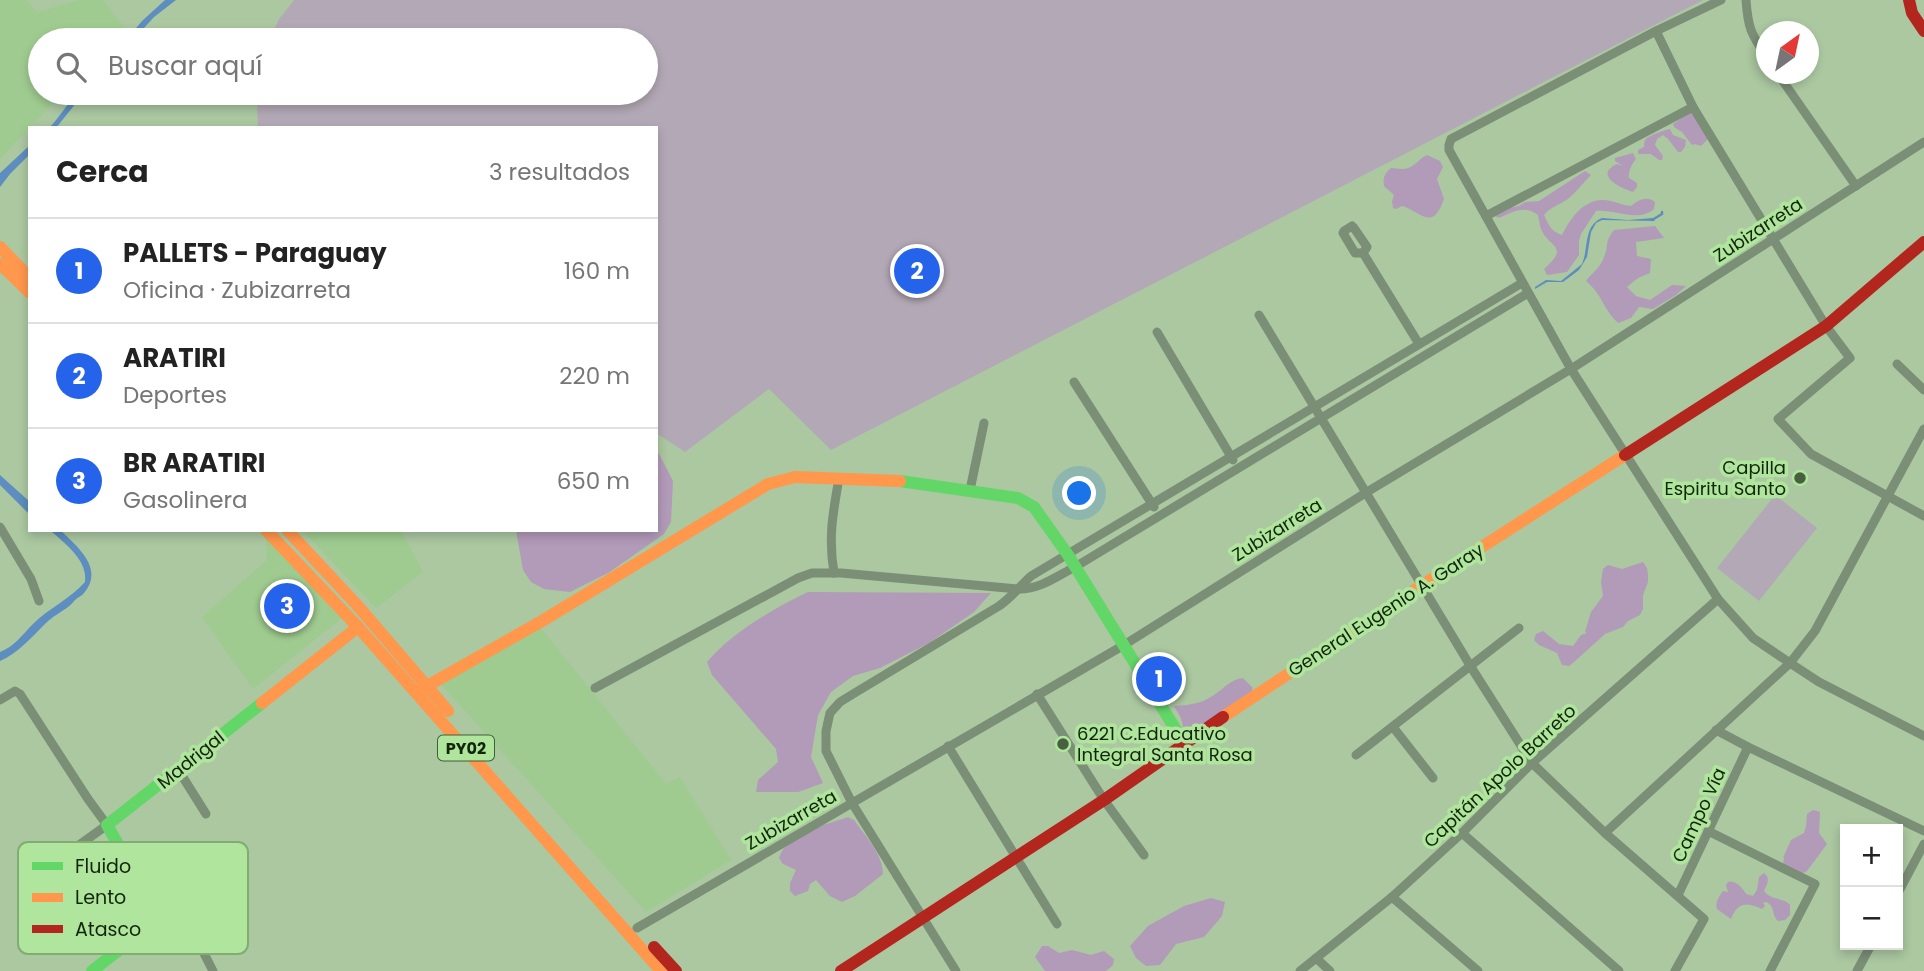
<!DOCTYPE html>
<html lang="es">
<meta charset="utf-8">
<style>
body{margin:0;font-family:Poppins,sans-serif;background:#f6f6f6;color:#222}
.controls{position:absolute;right:21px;bottom:21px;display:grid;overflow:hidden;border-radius:0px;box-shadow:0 4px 10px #0003}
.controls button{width:63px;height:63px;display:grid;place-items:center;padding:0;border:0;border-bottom:2px solid #e0e0e0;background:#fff;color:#222;font:35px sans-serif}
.compass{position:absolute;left:1756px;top:21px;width:63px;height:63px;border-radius:50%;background:#fff;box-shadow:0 4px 10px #0003;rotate:33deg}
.you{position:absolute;left:1080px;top:494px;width:24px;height:24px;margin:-18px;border:5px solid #fff;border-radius:50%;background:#1a73e8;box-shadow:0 0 0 10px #1a73e833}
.badge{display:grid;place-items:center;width:46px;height:46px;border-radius:50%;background:#2563eb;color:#fff;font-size:23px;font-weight:700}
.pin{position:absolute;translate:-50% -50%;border:4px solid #fff;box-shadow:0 2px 7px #0006}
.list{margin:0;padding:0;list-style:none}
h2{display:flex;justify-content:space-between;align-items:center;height:91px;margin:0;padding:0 28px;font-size:30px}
h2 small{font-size:23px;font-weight:400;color:#767676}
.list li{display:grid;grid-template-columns:46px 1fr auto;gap:21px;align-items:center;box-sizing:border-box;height:105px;padding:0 28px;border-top:2px solid #e0e0e0}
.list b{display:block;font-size:26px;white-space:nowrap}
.list p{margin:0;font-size:23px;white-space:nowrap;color:#767676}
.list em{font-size:23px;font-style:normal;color:#767676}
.icon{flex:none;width:38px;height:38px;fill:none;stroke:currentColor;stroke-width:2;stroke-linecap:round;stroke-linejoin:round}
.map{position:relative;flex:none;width:1924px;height:971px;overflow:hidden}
.search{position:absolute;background:#fff;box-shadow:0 4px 10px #0003;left:28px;top:28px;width:630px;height:77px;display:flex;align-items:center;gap:18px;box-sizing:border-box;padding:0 24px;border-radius:38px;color:#767676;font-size:26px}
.panel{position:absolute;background:#fff;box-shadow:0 4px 10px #0003;left:28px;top:126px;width:630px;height:406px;border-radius:0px}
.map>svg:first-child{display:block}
</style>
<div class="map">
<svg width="1924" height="971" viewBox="0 0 1924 971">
<rect width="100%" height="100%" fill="#abc8a1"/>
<g fill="#9fcb90">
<path d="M0 0H26L37 12 80 0H103L124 27 111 40H40V93H62L0 159Z"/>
<path d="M302 530H401L423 572 376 608Z"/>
<path d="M266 537 342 618 253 689 202 617 267 560Z"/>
<path d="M537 623 666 784 680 777 731 860 646 912 439 682Z"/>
</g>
<g fill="#b3a9b6">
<path d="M294 0H1703L831 450 769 389 685 452 656 433V128H258L257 108 259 93H646V40H270L279 19Z"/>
<path d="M1775 495 1817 528 1759 601 1717 568Z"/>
</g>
<g fill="#b29ab9">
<path d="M1690 112 1696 116 1697 122 1703 126 1708 139 1701 146 1695 144 1692 145 1682 132 1674 127 1673 124Z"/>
<path d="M1670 129 1673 135 1686 140 1685 147 1681 152H1678L1668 139 1663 135 1657 139 1655 145 1663 156 1662 160H1659L1651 154H1638V150L1644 147C1644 144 1644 140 1647 138 1649 136 1667 129 1670 129Z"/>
<path d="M1633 153 1636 159C1632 164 1628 171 1629 178L1637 183V187L1633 192C1621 188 1593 175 1617 164L1623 166 1615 161V158Z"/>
<path d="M1427 155 1440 161 1443 167 1437 179 1444 199C1432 233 1421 211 1402 206L1396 209 1393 208 1392 201 1394 195 1384 186C1383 178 1384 174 1391 168 1396 168 1403 170 1408 168 1415 166 1420 158 1427 155Z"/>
<path d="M1585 171 1591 175C1584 182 1577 191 1569 198 1561 205 1551 206 1544 215 1549 226 1551 231 1562 235 1570 219 1583 200 1603 200 1613 200 1621 205 1631 206 1639 199 1647 196 1655 202L1654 209C1638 223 1615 209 1596 211L1581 234 1579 241V255L1567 272 1547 275 1544 269C1570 246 1550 248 1542 231 1539 226 1540 220 1537 214 1522 205 1513 212 1499 218L1493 215 1505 209 1519 206 1525 202 1539 201Z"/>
<path d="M1655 226 1664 238 1636 242 1637 256 1651 259 1650 273 1638 278 1627 287 1636 296 1650 300 1672 285 1686 286 1676 295 1653 309 1639 307 1631 318 1618 323C1603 309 1602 294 1586 281 1592 273 1601 267 1604 257 1610 243 1603 245 1614 230Z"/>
<path d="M656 448 673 481 671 522 664 534 608 573 570 592 544 589 531 582 523 570 516 530H656Z"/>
<path d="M1643 562 1647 568 1648 575V582L1643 595V609L1640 615 1628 621 1623 627 1605 634 1574 662 1569 666 1562 665 1557 653 1539 645 1534 640 1536 634 1543 631 1559 644 1573 646 1581 635 1587 633 1585 632 1591 612 1603 596 1601 582 1603 569 1608 565 1622 569Z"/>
<path d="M808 592 991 593 974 612 929 643 880 668 853 676 831 692 818 715 811 757 823 783 798 792H756L758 780 778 762 776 749 712 675 707 662C732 632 773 609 808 592Z"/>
<path d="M1243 678 1253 688 1250 694 1209 728 1205 737 1188 736 1184 731 1181 718 1174 706C1189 705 1201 704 1214 695 1225 688 1229 680 1243 678Z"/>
<path d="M1813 810 1820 812 1819 833 1827 844 1807 871 1795 877 1783 864 1784 858H1783L1791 840 1804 833 1806 826 1807 814Z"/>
<path d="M848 817 854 820C865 836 883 854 883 874L855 896 842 902 830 896 816 880 810 884 808 891 795 896 790 891V883L796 870 783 864 779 858C787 832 826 825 848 817Z"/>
<path d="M1764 873C1771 879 1767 884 1764 891 1771 901 1784 897 1790 905V915L1785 920 1778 921C1771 915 1776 906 1766 902L1763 903 1765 906 1762 909C1746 901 1737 903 1731 919L1717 909C1715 903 1719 896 1723 891L1728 892 1726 885 1728 882C1736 880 1743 888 1746 894L1753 896 1757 890 1759 877Z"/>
<path d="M1211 898 1225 902 1222 916 1204 937 1176 944 1160 965 1146 966 1136 958 1130 946 1148 926 1184 906Z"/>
<path d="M1042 946H1048L1059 953 1072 950 1091 955 1104 951 1114 959 1113 965 1106 971H1045L1035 957Z"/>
</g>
<g fill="#5d8ebf">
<path d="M165 0H176L154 17 133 40H126L142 21Z"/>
<path d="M78 93H84L56 128H49C60 117 67 103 78 93Z"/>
<path d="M30 145V154L10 174 0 187V173Z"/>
<path d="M1602 218 1628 220 1653 218 1655 221 1602 220 1596 223 1591 232 1587 257 1579 270 1563 282H1547L1535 289V287L1546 280 1561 281 1582 264C1589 248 1583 226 1602 218Z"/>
<path d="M0 475 30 502V515L0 485Z"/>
<path d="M50 530H60C77 546 105 569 84 593 82 596 78 597 75 600 73 602 71 605 68 607 61 612 52 617 46 623 32 637 18 653 0 661V652C15 646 22 635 33 624 49 608 70 599 85 582 88 560 65 544 50 530Z"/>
</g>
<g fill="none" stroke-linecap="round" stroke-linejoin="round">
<path stroke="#5d8ebf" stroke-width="2.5" d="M1652 220 1662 214V212"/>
<g stroke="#7b8e76" stroke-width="9">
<path d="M1721 0 1656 31 1451 139 1449 145V150L1571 369 1718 599 1753 638 1790 663 1819 682 1924 736"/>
<path d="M1746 0C1748 28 1751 34 1766 56"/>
<path d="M1656 31 1693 107 1826 326 1850 358 1778 419 1811 454 1924 516"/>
<path d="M1778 74 1856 186"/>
<path d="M1486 216 1693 107"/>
<path d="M1363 253H1355L1343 233 1344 231 1352 226 1354 228 1367 247 1363 253 1419 344"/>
<path d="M1259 315 1471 667 1532 763 1605 833 1704 919 1675 971"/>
<path d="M1157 332 1233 460"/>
<path d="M1897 364 1924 390"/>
<path d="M1074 382 1154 507"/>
<path d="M970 490 984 423"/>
<path d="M0 527 31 579 39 601"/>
<path d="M834 573C828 537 833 513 839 478"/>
<path d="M595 688 798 578 812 573H841L1018 589C1039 590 1057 576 1075 567L1528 293"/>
<path d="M1037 694 1104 800 1144 855"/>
<path d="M0 700 15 691 20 694 88 799 107 825 43 871"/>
<path d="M1393 727 1433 778"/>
<path d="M1716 730 1748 747 1924 831"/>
<path d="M948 746 1057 924"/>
<path d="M1356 755 1519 628"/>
<path d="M179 771 206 814"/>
<path d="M1708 831 1815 884 1770 971"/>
<path d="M1462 833 1619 971"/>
<path d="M1605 833 1790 663 1815 631 1924 429"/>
<path d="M1898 893 1924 844"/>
<path d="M1678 895 1748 747"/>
<path d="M1392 897 1478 971"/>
<path d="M160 918 173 910 185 916 213 971"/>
<path d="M637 928 1124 645 1367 492 1571 369 1924 142"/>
<path d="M1316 958 1330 971"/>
<path d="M956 971 852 803 826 751V731L830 713 840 702 853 694 999 606C1012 597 1020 586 1031 576L1522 283"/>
<path d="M1300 971 1392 897 1462 833 1532 763 1718 599"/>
<path d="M1857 971 1871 945"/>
</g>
<g stroke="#63d668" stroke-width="12">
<path d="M900 481 1018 498 1034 507 1068 555 1184 743"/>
<path d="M92 971 160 918 107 825 262 703"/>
</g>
<g stroke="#ff974d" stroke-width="12">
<path d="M0 247 30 278"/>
<path d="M0 264 30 293"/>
<path d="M266 530 358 627 661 971"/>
<path d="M287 530 357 605 448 711"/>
<path d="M420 690 542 621 768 484 795 477 900 481"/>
<path d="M262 703 358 627"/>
<path d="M1223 717 1421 586 1625 455"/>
</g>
<g stroke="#b3261e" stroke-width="12">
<path d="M1909 0 1912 13 1924 31"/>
<path d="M1625 455 1826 326 1924 242"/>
<path d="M654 947 676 971"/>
<path d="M841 971 1104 800 1223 717"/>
</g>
</g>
<g fill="#485f40" stroke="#b0e59e" stroke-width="2.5">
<circle cx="1800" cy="478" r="7"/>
<circle cx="1063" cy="744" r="7"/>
</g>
<g text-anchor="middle" stroke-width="7" stroke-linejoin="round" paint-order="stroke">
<rect fill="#b0e59e" stroke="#415f37" stroke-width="2" x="438" y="735.5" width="56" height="25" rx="5"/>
<g font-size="16" font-weight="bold" fill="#12260b">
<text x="466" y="754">PY02</text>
</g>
<g font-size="18" fill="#12260b" stroke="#b0e59e">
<text transform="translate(1758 230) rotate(-33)" y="6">Zubizarreta</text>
<text transform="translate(1277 530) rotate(-32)" y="6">Zubizarreta</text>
<text transform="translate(1386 610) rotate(-33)" y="6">General Eugenio A. Garay</text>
<text transform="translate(191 760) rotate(-39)" y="6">Madrigal</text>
<text transform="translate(1500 776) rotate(-43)" y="6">Capitán Apolo Barreto</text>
<text transform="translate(1699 815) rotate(-65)" y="6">Campo Vía</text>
<text transform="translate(791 820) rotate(-30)" y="6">Zubizarreta</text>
</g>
<g font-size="18" fill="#12260b" stroke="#b0e59e" text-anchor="end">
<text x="1786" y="474">Capilla<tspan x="1786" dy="21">Espiritu Santo</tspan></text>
<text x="1077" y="740" text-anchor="start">6221 C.Educativo<tspan x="1077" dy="21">Integral Santa Rosa</tspan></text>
</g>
</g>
<rect x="18" y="842" width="230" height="112" rx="10" fill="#b0e59e" stroke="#81ac72" stroke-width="2"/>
<rect x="32" y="862" width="31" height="8" fill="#63d668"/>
<rect x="32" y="893" width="31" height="9" fill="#ff974d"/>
<rect x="32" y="925" width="31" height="8" fill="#b3261e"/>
<g font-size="19" fill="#12260b">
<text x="75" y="873">Fluido</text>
<text x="75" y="904">Lento</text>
<text x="75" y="936">Atasco</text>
</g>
</svg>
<div class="controls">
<button>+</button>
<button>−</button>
</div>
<svg class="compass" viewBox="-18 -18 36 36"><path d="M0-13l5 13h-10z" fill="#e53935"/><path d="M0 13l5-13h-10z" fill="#767676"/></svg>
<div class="you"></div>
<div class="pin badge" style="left:1159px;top:679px">1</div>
<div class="pin badge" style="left:917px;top:271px">2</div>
<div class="pin badge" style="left:287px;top:606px">3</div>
<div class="search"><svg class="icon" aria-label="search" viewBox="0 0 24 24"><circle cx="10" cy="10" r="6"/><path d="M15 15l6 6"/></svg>Buscar aquí</div>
<section class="panel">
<h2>Cerca<small>3 resultados</small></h2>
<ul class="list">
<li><span class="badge">1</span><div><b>PALLETS - Paraguay</b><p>Oficina · Zubizarreta</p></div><em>160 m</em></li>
<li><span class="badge">2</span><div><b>ARATIRI</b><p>Deportes</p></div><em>220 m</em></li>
<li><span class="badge">3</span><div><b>BR ARATIRI</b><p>Gasolinera</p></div><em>650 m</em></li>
</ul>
</section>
</div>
